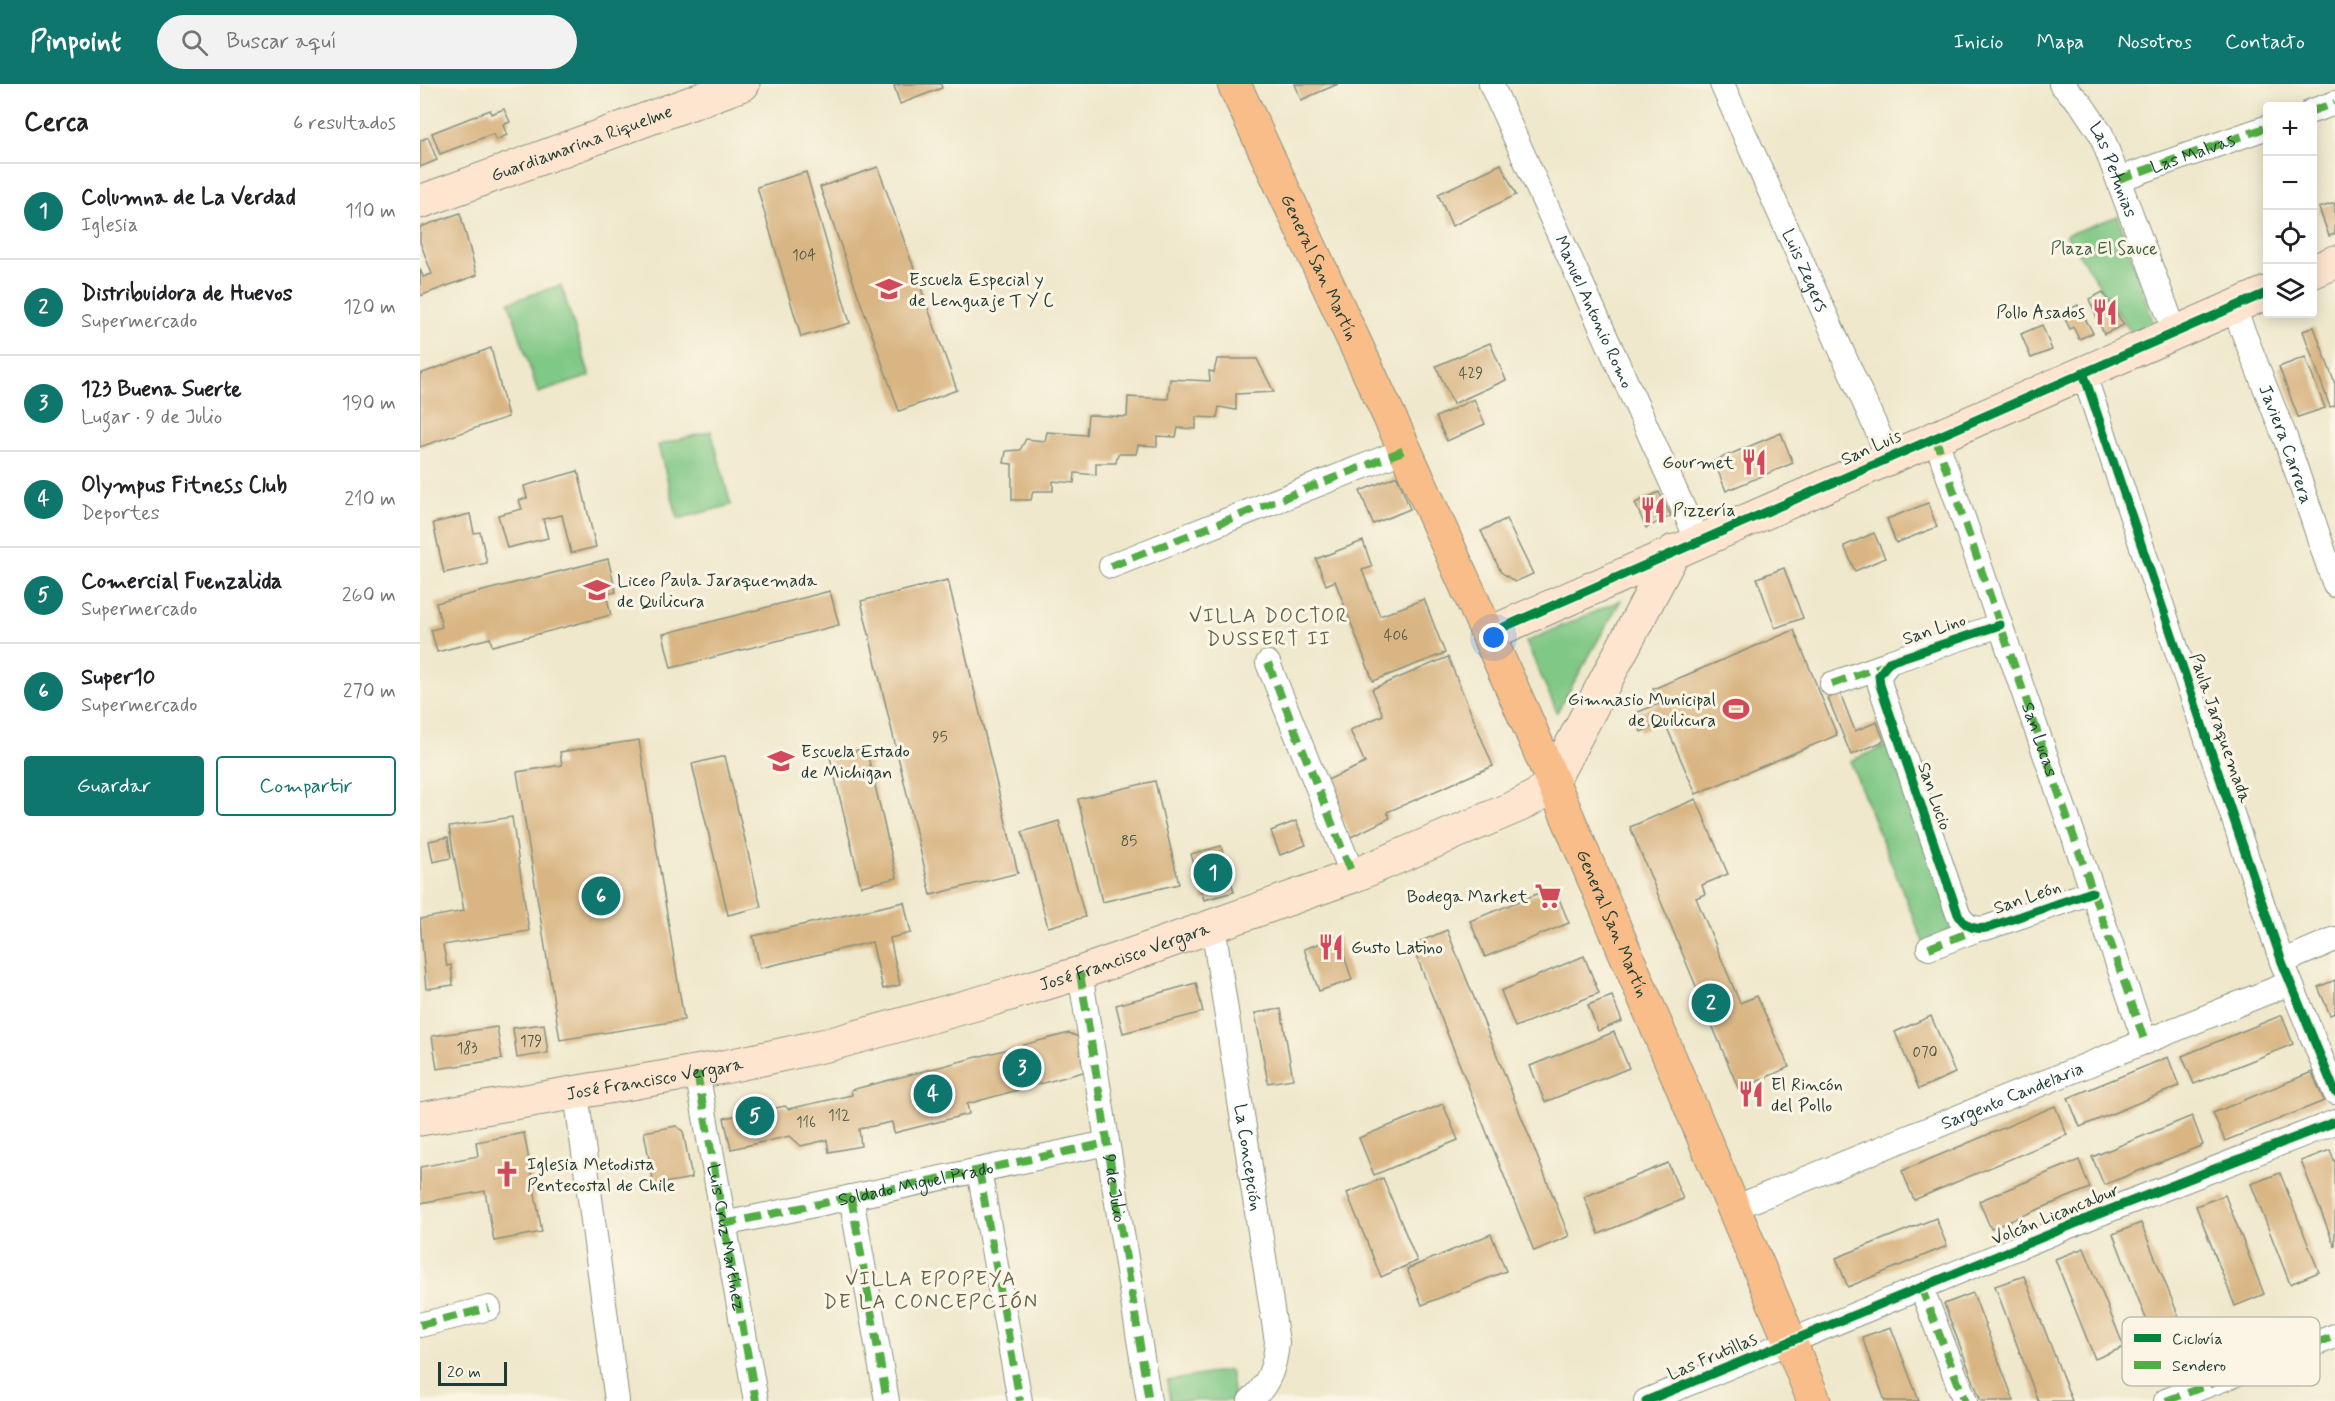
<!DOCTYPE html>
<html lang="es">
<meta charset="utf-8">
<style>
body{margin:0;font-family:Mynerve,sans-serif;background:#f2f2f2;color:#202124}
.controls{position:absolute;right:18px;top:18px;display:grid;overflow:hidden;border-radius:6px;box-shadow:0 3px 15px #0003}
.controls button{width:54px;height:54px;display:grid;place-items:center;padding:0;border:0;border-bottom:2px solid #e0e0e0;background:#fff;color:#202124;font:30px sans-serif}
.scale{position:absolute;left:18px;bottom:15px;width:69px;box-sizing:border-box;padding-left:6px;border:3px solid #1f3d34;border-top:0;font-size:16px;line-height:21px;white-space:nowrap;color:#1f3d34;-webkit-text-stroke:4px #fcf5e5;paint-order:stroke}
.you{position:absolute;left:1074px;top:554px;width:21px;height:21px;margin:-15px;border:4px solid #fff;border-radius:50%;background:#1a73e8;box-shadow:0 0 0 9px #1a73e833}
.badge{display:grid;place-items:center;width:39px;height:39px;border-radius:50%;background:#0f766e;color:#fff;font-size:20px;font-weight:700}
.pin{position:absolute;translate:-50% -50%;border:3px solid #fff;box-shadow:0 2px 6px #0006}
.list{margin:0;padding:0;list-style:none}
h2{display:flex;justify-content:space-between;align-items:center;height:78px;margin:0;padding:0 24px;font-size:26px}
h2 small{font-size:20px;font-weight:400;color:#757577}
.list li{display:grid;grid-template-columns:39px 1fr auto;gap:18px;align-items:center;box-sizing:border-box;height:96px;padding:0 24px;border-top:2px solid #e0e0e0}
.list b{display:block;font-size:22px;white-space:nowrap}
.list p{margin:0;font-size:20px;white-space:nowrap;color:#757577}
.list em{font-size:20px;font-style:normal;color:#757577}
.actions{display:flex;gap:12px;padding:18px 24px}
.actions a{flex:1;padding:14px 0;border:2px solid #0f766e;border-radius:6px;text-align:center;font-size:21px;color:#0f766e}
.actions .main{background:#0f766e;color:#fff}
.icon{flex:none;width:33px;height:33px;fill:none;stroke:currentColor;stroke-width:2;stroke-linecap:round;stroke-linejoin:round}
.map{position:relative;flex:none;width:1915px;height:1317px;overflow:hidden}
header{display:flex;align-items:center;gap:36px;box-sizing:border-box;height:84px;padding:0 30px;background:#0f766e;color:#fff}
header strong{font-size:28px}
nav{display:flex;gap:33px;margin-inline-start:auto;font-size:21px}
.search{width:420px;height:54px;background:#f2f2f2;display:flex;align-items:center;gap:15px;box-sizing:border-box;padding:0 21px;border-radius:33px;color:#757577;font-size:22px}
main{display:flex}
aside{flex:1;background:#fff}
.map>svg:first-child{display:block}
</style>
<header>
<strong>Pinpoint</strong>
<div class="search"><svg class="icon" aria-label="search" viewBox="0 0 24 24"><circle cx="10" cy="10" r="6"/><path d="M15 15l6 6"/></svg>Buscar aquí</div>
<nav><a>Inicio</a><a>Mapa</a><a>Nosotros</a><a>Contacto</a></nav>
</header>
<main>
<aside>
<h2>Cerca<small>6 resultados</small></h2>
<ul class="list">
<li><span class="badge">1</span><div><b>Columna de La Verdad</b><p>Iglesia</p></div><em>110 m</em></li>
<li><span class="badge">2</span><div><b>Distribuidora de Huevos</b><p>Supermercado</p></div><em>120 m</em></li>
<li><span class="badge">3</span><div><b>123 Buena Suerte</b><p>Lugar · 9 de Julio</p></div><em>190 m</em></li>
<li><span class="badge">4</span><div><b>Olympus Fitness Club</b><p>Deportes</p></div><em>210 m</em></li>
<li><span class="badge">5</span><div><b>Comercial Fuenzalida</b><p>Supermercado</p></div><em>260 m</em></li>
<li><span class="badge">6</span><div><b>Super10</b><p>Supermercado</p></div><em>270 m</em></li>
</ul>
<div class="actions"><a class="main">Guardar</a><a>Compartir</a></div>
</aside>
<div class="map">
<svg width="1915" height="1317" viewBox="0 0 1915 1317">
<rect width="100%" height="100%" fill="#fcf5e5"/>
<filter id="ink" filterUnits="userSpaceOnUse"><feTurbulence type="fractalNoise" baseFrequency=".0167" numOctaves="2"/><feDisplacementMap in="SourceGraphic" scale="12" xChannelSelector="R" yChannelSelector="G"/><feConvolveMatrix kernelMatrix="1 2 1 2 8 2 1 2 1" color-interpolation-filters="sRGB"/></filter>
<filter id="wash" filterUnits="userSpaceOnUse"><feTurbulence type="fractalNoise" baseFrequency=".008" numOctaves="4" result="noise"/><feDisplacementMap in="SourceGraphic" scale="24" xChannelSelector="R" yChannelSelector="G"/><feGaussianBlur stdDeviation="1.35" result="paint"/><feColorMatrix in="noise" values="0 0 0 0 0 0 0 0 0 0 0 0 0 0 0 0 0 1.4 0 .05"/><feComposite in="paint" operator="in"/></filter>
<g filter="url(#wash)">
<rect width="100%" height="100%" fill="#efe8cc"/>
<g fill="#80c885" stroke="#50825c" stroke-width="1.5">
<path d="M1698 132 1734 241 1713 251 1646 151Z"/>
<path d="M141 201 170 292 118 309 89 218Z"/>
<path d="M291 347 311 421 258 435 238 361Z"/>
<path d="M1201 516 1137 628 1106 558Z"/>
<path d="M1472 660 1538 841 1504 860 1430 677Z"/>
<path d="M810 1286 814 1312 812 1317H750L747 1297Z"/>
</g>
<g id="blocks">
<g fill="#d9b583">
<path d="M480 0H521L522 4 480 20 474 2Z"/>
<path d="M875 0H918L881 16Z"/>
<path d="M84 25 90 38 83 41 87 51 76 56 73 50 20 70 12 49 70 26 71 30Z"/>
<path d="M8 53 17 76 0 83V57Z"/>
<path d="M1081 80 1096 111 1032 142 1018 110Z"/>
<path d="M458 83 537 306 479 327 400 103Z"/>
<path d="M386 88 430 239 381 253 337 103Z"/>
<path d="M1915 119V150L1909 152 1899 124Z"/>
<path d="M40 129 57 191 0 212V185L3 193 12 190 0 158V143Z"/>
<path d="M1683 208 1704 241 1684 250 1669 215Z"/>
<path d="M1658 221 1673 249 1659 255 1653 243 1650 245 1642 229Z"/>
<path d="M1622 241 1632 266 1611 274 1601 250Z"/>
<path d="M1894 243 1915 300V322L1910 323 1883 247Z"/>
<path d="M1070 259 1086 296 1033 320 1016 282Z"/>
<path d="M71 264 88 333 0 363V290Z"/>
<path d="M1885 273 1905 324 1878 333 1859 283Z"/>
<path d="M797 275H837L854 308 816 310V326L799 323 797 334 776 333V345L758 344 756 353 737 352V362L718 361 716 370H698L696 379H676V391L655 389 654 399 633 397V407H613L611 416H592V380L584 379 586 367 600 366 606 355 625 357 627 348 666 351 668 331 707 333 708 313 748 315 750 295 790 297 789 287 794 288Z"/>
<path d="M1054 315 1065 340 1027 357 1016 333Z"/>
<path d="M1361 349 1373 379 1306 407 1294 377Z"/>
<path d="M158 387 176 463 151 469 142 431 123 435 128 454 87 464 78 431 102 425 99 416 107 414 104 402Z"/>
<path d="M977 392 990 425 953 440 940 407Z"/>
<path d="M1239 408 1251 432 1226 444 1215 419Z"/>
<path d="M1508 419 1517 443 1476 459 1467 435Z"/>
<path d="M50 430 54 449 60 448 67 479 24 489 13 439Z"/>
<path d="M1086 435 1113 490 1095 498 1081 488 1061 447Z"/>
<path d="M1454 449 1465 474 1435 487 1424 462Z"/>
<path d="M943 457 952 483 942 486 960 532 1004 515 1025 569 953 597 915 497 906 501 896 475Z"/>
<path d="M188 475 196 508 186 510 191 531 72 562 70 554 17 568 11 546 22 543 16 519Z"/>
<path d="M1364 484 1383 534 1355 544 1337 494Z"/>
<path d="M528 496 598 789 511 811 441 517Z"/>
<path d="M410 507 419 541 251 584 243 550Z"/>
<path d="M1374 546 1417 651 1276 710 1244 637 1221 648 1213 630 1239 620 1233 605Z"/>
<path d="M1028 573 1073 682 967 728 970 734 931 753 905 697 945 679 930 646 963 631 952 605Z"/>
<path d="M1420 609 1435 647 1457 638 1464 657 1431 671 1408 614Z"/>
<path d="M219 656 264 936 140 956 97 688 142 681 140 668Z"/>
<path d="M446 664 477 794 441 802 410 673Z"/>
<path d="M305 672 341 823 308 831 272 680Z"/>
<path d="M735 697 759 800 682 818 658 715Z"/>
<path d="M1276 715 1308 790 1282 801 1285 810 1276 814 1320 919 1337 912 1369 983 1319 1006 1210 743Z"/>
<path d="M92 733 109 847 23 861 27 882 31 881 33 901 6 905 0 835 44 827 29 743Z"/>
<path d="M639 737 665 833 628 843 602 748Z"/>
<path d="M876 737 886 761 860 771 851 747Z"/>
<path d="M28 753 31 774 13 778 9 757Z"/>
<path d="M801 762 814 808 784 816 771 770Z"/>
<path d="M1134 803 1149 839 1065 873 1050 837Z"/>
<path d="M484 818 491 849 470 854 480 901 463 905 452 858 340 884 333 852Z"/>
<path d="M1027 846 1149 1152 1114 1167 992 861Z"/>
<path d="M918 853 932 896 899 907 884 865Z"/>
<path d="M1164 872 1179 909 1095 943 1081 907Z"/>
<path d="M1915 896V929L1910 931 1898 903Z"/>
<path d="M776 899 783 928 703 949 696 921Z"/>
<path d="M1192 912 1202 937 1178 947 1168 921Z"/>
<path d="M861 925 873 995 848 999 835 929Z"/>
<path d="M1862 931 1873 960 1774 1000 1762 972Z"/>
<path d="M1511 932 1535 989 1499 1005 1475 948Z"/>
<path d="M124 940 128 969 97 974 93 944Z"/>
<path d="M77 943 82 975 17 985 12 952Z"/>
<path d="M1194 948 1209 984 1125 1018 1110 982Z"/>
<path d="M649 949 661 954 667 987 547 1020 549 1030 474 1049 472 1038 439 1045 441 1062 409 1068 407 1056 381 1062 370 1052 311 1065 304 1034 365 1022 368 1025 432 1011 431 1006Z"/>
<path d="M1748 973 1759 1002 1660 1043 1648 1014Z"/>
<path d="M1892 988 1904 1017 1805 1057 1793 1029Z"/>
<path d="M1023 1020 1038 1056 954 1091 939 1054Z"/>
<path d="M1635 1022 1647 1051 1494 1116 1482 1087Z"/>
<path d="M1772 1032 1783 1061 1684 1101 1672 1073Z"/>
<path d="M256 1042 263 1047 272 1094 234 1101 224 1048Z"/>
<path d="M104 1049 122 1148 74 1157 65 1107 0 1119V1083L58 1072 56 1058Z"/>
<path d="M1910 1066 1915 1079V1163L1881 1077Z"/>
<path d="M1659 1076 1670 1104 1571 1145 1559 1117Z"/>
<path d="M1248 1079 1263 1115 1179 1150 1164 1113Z"/>
<path d="M1860 1089 1899 1188 1870 1200 1831 1100Z"/>
<path d="M963 1094 997 1177 961 1193 927 1109Z"/>
<path d="M1805 1111 1844 1210 1815 1222 1776 1122Z"/>
<path d="M1516 1134 1527 1162 1428 1203 1416 1174Z"/>
<path d="M1721 1139 1761 1238 1732 1250 1693 1150Z"/>
<path d="M1071 1150 1086 1187 1002 1221 987 1185Z"/>
<path d="M1664 1164 1704 1263 1675 1275 1635 1175Z"/>
<path d="M1604 1192 1652 1317H1618L1575 1202Z"/>
<path d="M1553 1209 1594 1317H1561L1524 1220Z"/>
<path d="M1471 1243 1499 1317H1465L1442 1253Z"/>
</g>
</g>
</g>
<g filter="url(#ink)">
<use href="#blocks" fill-opacity="0" stroke="#879280" stroke-width="1.5"/>
<g fill="none" stroke-linecap="round" stroke-linejoin="round">
<g stroke="#879280" stroke-width="26">
<g id="street">
<path id="s1" d="M1071 0 1278 457"/>
<path id="s2" d="M1302 0 1469 373"/>
<path id="s3" d="M1641 0 1661 20 1681 50 1755 248"/>
<path d="M1892 27 1915 19"/>
<path d="M1699 95 1848 43"/>
<path id="s4" d="M1813 222 1866 356 1915 501"/>
<path d="M1663 288 1862 878 1915 1008"/>
<path d="M1515 353 1725 958"/>
<path d="M691 482 985 366"/>
<path d="M1580 541 1469 578 1459 591 1460 601 1538 830C1544 842 1553 846 1566 844L1672 808"/>
<path d="M848 579 933 792"/>
<path d="M1412 600 1465 581"/>
<path id="s5" d="M793 842 857 1258C855 1282 849 1301 830 1317"/>
<path d="M1509 864 1558 845"/>
<path d="M1862 878 1915 855"/>
<path d="M660 889 729 1317"/>
<path d="M277 988 336 1317"/>
<path d="M156 1009 197 1317"/>
<path d="M559 1086 600 1317"/>
<path d="M431 1113 467 1317"/>
<path id="s6" d="M1314 1124 1870 899"/>
<path id="s7" d="M304 1140 687 1059"/>
<path d="M1501 1203 1545 1317"/>
<path d="M0 1241 69 1224"/>
<path d="M1226 1317 1676 1131 1915 1038"/>
<path d="M1746 1317 1915 1252"/>
</g>
</g>
<g stroke="#879280" stroke-width="35">
<g id="secondary">
<path id="s8" d="M0 118 323 0"/>
<path d="M1892 188 1915 178"/>
<path d="M1068 550 1848 208"/>
<path id="s9" d="M0 1035 304 983 411 960 563 918 660 889 933 792 1100 721 1118 711 1133 696 1254 467"/>
</g>
</g>
<g stroke="#879280" stroke-width="35">
<g id="primary">
<path id="s10" d="M814 0 985 366 1109 642 1370 1257 1394 1317"/>
</g>
</g>
<use href="#street" stroke="#fff" stroke-width="24"/>
<use href="#secondary" stroke="#fde5d0" stroke-width="33"/>
<use href="#primary" stroke="#f9bd89" stroke-width="33"/>
<g stroke="#52ad45" stroke-width="8" stroke-dasharray="15 8" stroke-linecap="butt">
<path d="M1892 27 1915 19"/>
<path id="s11" d="M1699 95 1848 43"/>
<path id="s12" d="M1515 353 1725 958"/>
<path d="M691 482 985 366"/>
<path d="M848 579 933 792"/>
<path d="M1412 600 1465 581"/>
<path d="M1509 864 1558 845"/>
<path id="s13" d="M660 889 729 1317"/>
<path id="s14" d="M277 988 336 1317"/>
<path d="M559 1086 600 1317"/>
<path d="M431 1113 467 1317"/>
<path d="M304 1140 687 1059"/>
<path d="M1501 1203 1545 1317"/>
<path d="M0 1241 69 1224"/>
<path d="M1746 1317 1915 1252"/>
</g>
<g stroke="#fcf5e5" stroke-width="13">
<g id="cycleway">
<path d="M1663 288 1862 878 1915 1008"/>
<path d="M1580 541 1469 578 1459 591 1460 601 1538 830C1544 842 1553 846 1566 844L1672 808"/>
<path d="M1068 550 1848 208"/>
<path d="M1226 1317 1676 1131 1915 1038"/>
</g>
</g>
<use href="#cycleway" stroke="#00873e" stroke-width="9"/>
</g>
</g>
<defs>
<g id="school-bare" transform="scale(2.07)"><path d="M0-5L7-2L0 1L-7-2ZM-4 1L0 2.5L4 1V4Q0 6-4 4Z" fill="#d1495b" stroke="#fcf5e5" stroke-width="2.5" paint-order="stroke"/></g>
<g id="restaurant-bare" transform="scale(2.07)"><path d="M-5-6h1v4h1v-4h1v4h1v-4h1v5L-1.5 .5V6h-2V.5L-5-1ZM5-6V6H3V1.5H1.5Q1.5-4 5-6Z" fill="#d1495b" stroke="#fcf5e5" stroke-width="2.5" paint-order="stroke"/></g>
<g id="stadium-bare" transform="scale(2.07)"><path d="M0-5a6.5 5 0 1 0 0 10a6.5 5 0 1 0 0-10ZM-3.5-1.8h7v3.6h-7Z" fill="#d1495b" stroke="#fcf5e5" stroke-width="2.5" paint-order="stroke"/></g>
<g id="supermarket-bare" transform="scale(2.07)"><path d="M-6-5.5h2.5l.6 2H6L4.5 2H-2.5L-4.4-4H-6ZM-1.5 3.2a1.3 1.3 0 1 0 .1 0ZM3 3.2a1.3 1.3 0 1 0 .1 0Z" fill="#d1495b" stroke="#fcf5e5" stroke-width="2.5" paint-order="stroke"/></g>
<g id="church-bare" transform="scale(2.07)"><path d="M-1.2-6h2.4v3.5h3.3v2.4h-3.3V6h-2.4V-.1h-3.3v-2.4h3.3Z" fill="#d1495b" stroke="#fcf5e5" stroke-width="2.5" paint-order="stroke"/></g>
</defs>
<g fill-rule="evenodd">
<use href="#school-bare" x="469" y="205"/>
<use href="#restaurant-bare" x="1685" y="228"/>
<use href="#restaurant-bare" x="1334" y="378"/>
<use href="#restaurant-bare" x="1233" y="426"/>
<use href="#school-bare" x="177" y="506"/>
<use href="#stadium-bare" x="1316" y="625"/>
<use href="#school-bare" x="361" y="677"/>
<use href="#supermarket-bare" x="1128" y="812"/>
<use href="#restaurant-bare" x="911" y="863"/>
<use href="#restaurant-bare" x="1331" y="1010"/>
<use href="#church-bare" x="87" y="1090"/>
</g>
<g text-anchor="middle" stroke-width="6" stroke-linejoin="round" paint-order="stroke">
<g font-size="15" fill="#4e5b48">
<text x="384" y="176">104</text>
<text x="1051" y="294">429</text>
<text x="976" y="556">406</text>
<text x="520" y="658">95</text>
<text x="709" y="762">85</text>
<text x="111" y="962">179</text>
<text x="47" y="969">183</text>
<text x="1505" y="973">070</text>
<text x="419" y="1036">112</text>
<text x="386" y="1043">116</text>
</g>
<g font-size="18" fill="#1f3d34" stroke="#fcf5e5">
<text dy="6" stroke="none"><textPath href="#s8" startOffset="172">Guardiamarina Riquelme</textPath></text>
<text dy="6" stroke="none"><textPath href="#s11" startOffset="78">Las Malvas</textPath></text>
<text dy="6" stroke="none"><textPath href="#s3" startOffset="102">Las Petunias</textPath></text>
<text dy="6" stroke="none"><textPath href="#s10" startOffset="202">General San Martín</textPath></text>
<text dy="6" stroke="none"><textPath href="#s2" startOffset="204">Luis Zegers</textPath></text>
<text dy="6" stroke="none"><textPath href="#s1" startOffset="250">Manuel Antonio Romo</textPath></text>
<text dy="6" stroke="none"><textPath href="#s4" startOffset="148">Javiera Carrera</textPath></text>
<text transform="translate(1451 363) rotate(-24)" y="6">San Luis</text>
<text transform="translate(1514 545) rotate(-18)" y="6">San Lino</text>
<text transform="translate(1801 644) rotate(71)" y="6">Paula Jaraquemada</text>
<text dy="6" stroke="none"><textPath href="#s12" startOffset="320">San Lucas</textPath></text>
<text transform="translate(1515 712) rotate(71)" y="6">San Lucio</text>
<text transform="translate(1607 813) rotate(-19)" y="6">San León</text>
<text dy="6" stroke="none"><textPath href="#s10" startOffset="921">General San Martín</textPath></text>
<text dy="6" stroke="none"><textPath href="#s9" startOffset="724">José Francisco Vergara</textPath></text>
<text dy="6" stroke="none"><textPath href="#s9" startOffset="238">José Francisco Vergara</textPath></text>
<text dy="6" stroke="none"><textPath href="#s6" startOffset="300">Sargento Candelaria</textPath></text>
<text dy="6" stroke="none"><textPath href="#s5" startOffset="234">La Concepción</textPath></text>
<text dy="6" stroke="none"><textPath href="#s7" startOffset="196">Soldado Miguel Prado</textPath></text>
<text dy="6" stroke="none"><textPath href="#s13" startOffset="218">9 de Julio</textPath></text>
<text transform="translate(1635 1130) rotate(-22)" y="6">Volcán Licancabur</text>
<text dy="6" stroke="none"><textPath href="#s14" startOffset="168">Luis Cruz Martínez</textPath></text>
<text transform="translate(1292 1272) rotate(-23)" y="6">Las Frutillas</text>
</g>
<g font-size="18" fill="#376048" stroke="#fcf5e5">
<text x="1684" y="170">Plaza El Sauce</text>
</g>
<g font-size="18" fill="#1f3d34" stroke="#fcf5e5" text-anchor="start">
<text x="489" y="201">Escuela Especial y<tspan x="489" dy="21">de Lenguaje T Y C</tspan></text>
<text x="1665" y="234" text-anchor="end">Pollo Asados</text>
<text x="1314" y="384" text-anchor="end">Gourmet</text>
<text x="1253" y="432">Pizzería</text>
<text x="197" y="502">Liceo Paula Jaraquemada<tspan x="197" dy="21">de Quilicura</tspan></text>
<text x="1296" y="621" text-anchor="end">Gimnasio Municipal<tspan x="1296" dy="21">de Quilicura</tspan></text>
<text x="381" y="673">Escuela Estado<tspan x="381" dy="21">de Michigan</tspan></text>
<text x="1108" y="818" text-anchor="end">Bodega Market</text>
<text x="931" y="869">Gusto Latino</text>
<text x="1351" y="1006">El Rincón<tspan x="1351" dy="21">del Pollo</tspan></text>
<text x="107" y="1086">Iglesia Metodista<tspan x="107" dy="21">Pentecostal de Chile</tspan></text>
</g>
<g font-size="20" letter-spacing="1.5" fill="#606750" stroke="#fcf5e5">
<text x="849" y="538">VILLA DOCTOR<tspan x="849" dy="23">DUSSERT II</tspan></text>
<text x="511" y="1201">VILLA EPOPEYA<tspan x="511" dy="23">DE LA CONCEPCIÓN</tspan></text>
</g>
</g>
<rect x="1702" y="1233" width="198" height="69" rx="9" fill="#fcf5e5" stroke="#babeb0" stroke-width="1.5"/>
<rect x="1714" y="1250" width="27" height="8" fill="#00873e"/>
<rect x="1714" y="1277" width="27" height="8" fill="#52ad45"/>
<g font-size="16" fill="#1f3d34">
<text x="1752" y="1260">Ciclovía</text>
<text x="1752" y="1287">Sendero</text>
</g>
</svg>
<div class="controls">
<button>+</button>
<button>−</button>
<button><svg class="icon" aria-label="locate" viewBox="0 0 24 24"><circle cx="12" cy="12" r="6"/><path d="M12 2v4M12 18v4M2 12h4M18 12h4"/></svg></button>
<button><svg class="icon" aria-label="layers" viewBox="0 0 24 24"><path d="M12 4l9 5-9 5-9-5zM3 14l9 5 9-5"/></svg></button>
</div>
<div class="scale">20 m</div>
<div class="you"></div>
<div class="pin badge" style="left:793px;top:789px">1</div>
<div class="pin badge" style="left:1291px;top:919px">2</div>
<div class="pin badge" style="left:602px;top:984px">3</div>
<div class="pin badge" style="left:513px;top:1010px">4</div>
<div class="pin badge" style="left:335px;top:1032px">5</div>
<div class="pin badge" style="left:181px;top:812px">6</div>
</div>
</main>
